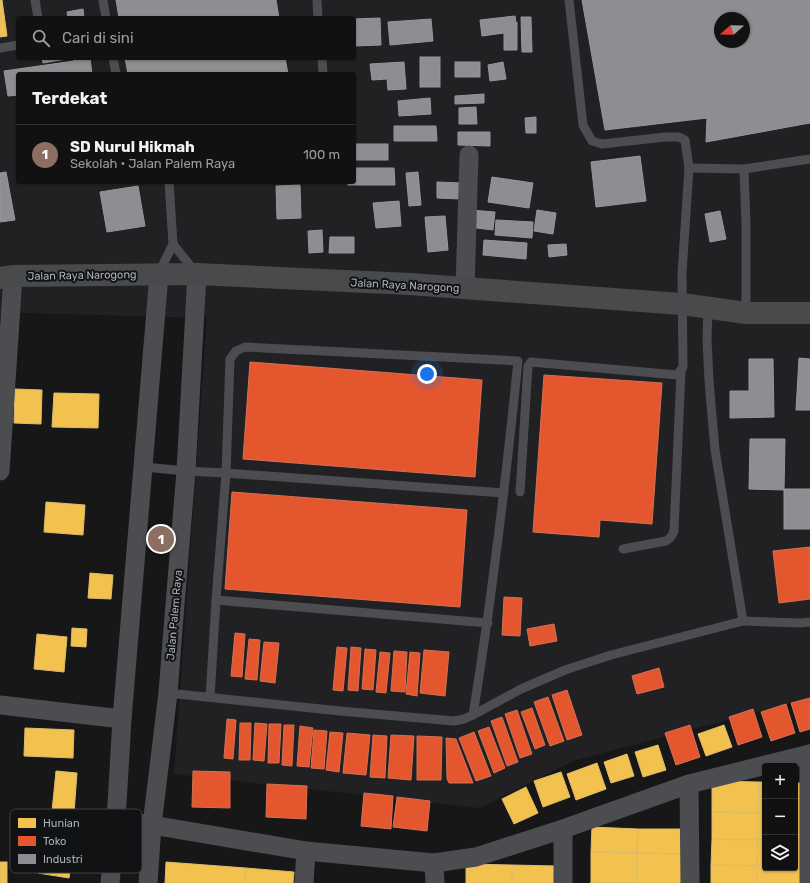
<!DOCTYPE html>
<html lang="id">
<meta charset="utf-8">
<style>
body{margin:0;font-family:Rubik,sans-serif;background:#1a1a1a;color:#f1f3f6}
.controls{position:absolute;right:12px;bottom:12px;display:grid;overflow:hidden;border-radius:4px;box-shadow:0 1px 3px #0004}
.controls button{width:36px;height:36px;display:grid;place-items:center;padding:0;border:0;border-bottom:1px solid #303131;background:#111;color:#f1f3f6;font:20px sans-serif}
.compass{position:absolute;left:714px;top:12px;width:36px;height:36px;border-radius:50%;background:#111;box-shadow:0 1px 3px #0004;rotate:250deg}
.you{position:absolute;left:427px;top:374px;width:14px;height:14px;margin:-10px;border:3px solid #fff;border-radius:50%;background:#1a73e8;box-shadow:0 0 0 6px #1a73e833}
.badge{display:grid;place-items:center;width:26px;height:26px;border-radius:50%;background:#767a7f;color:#fff;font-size:13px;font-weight:700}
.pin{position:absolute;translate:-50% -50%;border:2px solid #fff;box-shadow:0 1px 4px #0006}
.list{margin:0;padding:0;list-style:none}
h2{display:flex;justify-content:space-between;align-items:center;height:52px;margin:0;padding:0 16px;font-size:17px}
h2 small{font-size:13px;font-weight:400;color:#9c9d9f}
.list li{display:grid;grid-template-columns:26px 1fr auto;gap:12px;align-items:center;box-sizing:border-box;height:60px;padding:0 16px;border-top:1px solid #303131}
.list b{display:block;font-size:15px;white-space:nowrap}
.list p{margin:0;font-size:13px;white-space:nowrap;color:#9c9d9f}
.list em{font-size:13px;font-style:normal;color:#9c9d9f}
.icon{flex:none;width:22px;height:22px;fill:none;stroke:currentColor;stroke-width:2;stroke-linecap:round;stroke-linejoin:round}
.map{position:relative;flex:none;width:810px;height:883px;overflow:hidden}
.search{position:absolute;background:#111;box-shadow:0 1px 3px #0004;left:16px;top:16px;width:340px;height:44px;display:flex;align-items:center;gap:10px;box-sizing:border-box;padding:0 14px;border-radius:4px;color:#9c9d9f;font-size:15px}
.panel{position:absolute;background:#111;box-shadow:0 1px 3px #0004;left:16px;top:72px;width:340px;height:112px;border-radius:4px}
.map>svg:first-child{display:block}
</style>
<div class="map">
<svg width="810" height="883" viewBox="0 0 810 883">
<rect width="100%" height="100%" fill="#171717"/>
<path fill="#212123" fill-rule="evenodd" d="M0 0H810V698L573 761 480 808 174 774 207 318 23 313 0 314ZM18 18H354V58H18ZM720 18H744V42H720ZM18 74H354V182H18Z"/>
<g fill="#f2c14e" stroke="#dcbc6e">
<path d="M0 0H2L7 36 0 37Z"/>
<path d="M15 389 42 390 41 424 14 423Z"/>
<path d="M54 393 99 394 98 428 52 427Z"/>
<path d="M46 502 85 505 83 535 44 532Z"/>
<path d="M90 573 113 575 111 599 88 598Z"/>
<path d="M72 628 87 629 86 647 71 646Z"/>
<path d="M37 634 67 637 64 672 34 669Z"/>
<path d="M724 725 732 747 706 756 698 734Z"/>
<path d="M25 728 74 730 73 758 24 756Z"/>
<path d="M658 745 666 770 643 777 635 752Z"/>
<path d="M627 754 634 776 611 783 604 762Z"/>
<path d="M597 763 606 789 576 800 567 774Z"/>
<path d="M56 771 77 773 74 813 52 811Z"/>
<path d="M561 772 570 797 543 807 534 781Z"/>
<path d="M712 781 759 782 758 813 712 812Z"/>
<path d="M759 782H765V813H758Z"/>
<path d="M795 783H803V814L795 813Z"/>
<path d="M526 787 538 813 514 824 502 799Z"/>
<path d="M712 812 758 813V840L712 839Z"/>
<rect x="758" y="813" width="7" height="27"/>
<path d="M795 813 803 814 802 841H795Z"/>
<path d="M592 827 638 829 637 853 591 852Z"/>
<path d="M638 829H682V854L637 853Z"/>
<path d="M43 832 75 836 69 878 38 873Z"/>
<path d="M712 839 758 840 757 866 711 865Z"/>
<path d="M758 840H765V866H757Z"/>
<rect x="795" y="841" width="7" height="26"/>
<path d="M591 852 637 853V883L591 882Z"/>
<path d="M637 853 682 854V883H637Z"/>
<rect x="0" y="862" width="7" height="21"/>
<path d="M166 862 246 868 245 883H165Z"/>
<path d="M466 864 512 865V883H466Z"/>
<path d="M512 865 557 866V883H512Z"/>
<path d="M711 865 757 866V883H711Z"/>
<path d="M757 866H765V868L802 867V883H757Z"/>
<path d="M246 868 294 872 293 883H245Z"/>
<path d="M591 882 637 883H590Z"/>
</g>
<g fill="#e4572e" stroke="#d27157">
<path d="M250 362 482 380 475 477 243 459Z"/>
<path d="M544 375 662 383 652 524 600 520 599 537 533 532Z"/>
<path d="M232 492 467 510 460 607 225 589Z"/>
<path d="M810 547V599L779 603 773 551Z"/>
<path d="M504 597 522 598 520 636 502 635Z"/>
<path d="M554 624 557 641 530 646 527 629Z"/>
<path d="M235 633 245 634 242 677 231 676Z"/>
<path d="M249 639 260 640 257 680 245 679Z"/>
<path d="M264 642 279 643 275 683 260 681Z"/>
<path d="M337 647 347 648 343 691 333 690Z"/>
<path d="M351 647 361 648 358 691 348 690Z"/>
<path d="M365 649 376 650 373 690 362 689Z"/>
<path d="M424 650 449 652 445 696 420 693Z"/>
<path d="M394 651 407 652 405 692 391 691Z"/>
<path d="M380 652 390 653 386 693 376 692Z"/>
<path d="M410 652 420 653 417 696 406 694Z"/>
<path d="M659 668 664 687 637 694 632 676Z"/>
<path d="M567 690 582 735 567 740 552 695Z"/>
<path d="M548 697 564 741 550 746 534 702Z"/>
<path d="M810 698V729L800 732 791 703Z"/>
<path d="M786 704 795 733 771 741 761 712Z"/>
<path d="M532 708 545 745 535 749 521 712Z"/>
<path d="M753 709 762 737 738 745 729 717Z"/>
<path d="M517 710 532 754 520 758 505 714Z"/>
<path d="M502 717 518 762 507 766 491 721Z"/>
<path d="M227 719 236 720 233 759 224 758Z"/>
<path d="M240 723H251L250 760H239Z"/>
<path d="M255 723 267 724 264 761 253 760Z"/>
<path d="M269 724H281L279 763H268Z"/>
<path d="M284 725H294L292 766 282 765Z"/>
<path d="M690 725 700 757 676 765 665 733Z"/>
<path d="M300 726 313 728 309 767 297 766Z"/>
<path d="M489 727 505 768 494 773 478 731Z"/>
<path d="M314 730 327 731 324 769 311 768Z"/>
<path d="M330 732 343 733 339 772 326 770Z"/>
<path d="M474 732 491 776 476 781 459 738Z"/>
<path d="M347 733 370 735 366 775 343 773Z"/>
<path d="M373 735 387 736 385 778 370 777Z"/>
<path d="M391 735 414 736 411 780 388 778Z"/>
<path d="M417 736 442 737 441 780H417Z"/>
<path d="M446 738 456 739 473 783H449L447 779Z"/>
<path d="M193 771 230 772V808L192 807Z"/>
<path d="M267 784 307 786 306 819 266 817Z"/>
<path d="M364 793 393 796 391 829 361 826Z"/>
<path d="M397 797 430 801 427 831 393 827Z"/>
</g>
<g fill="#8d8d92" stroke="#95979d" fill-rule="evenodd">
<path d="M116 0H276L279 18H119Z"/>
<path d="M582 0H810V123L706 142 707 118 605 130ZM720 18H744V42H720Z"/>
<path d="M83 9 84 18H68L67 12Z"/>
<path d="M515 16 516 23 517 22V50H504V33L482 36 480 20Z"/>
<path d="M521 17H531L532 52H522Z"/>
<path d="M380 18 381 45 354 46V19Z"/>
<path d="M431 19 433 41 390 45 388 22Z"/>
<rect x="420" y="57" width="20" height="30"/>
<path d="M42 58H66V59L43 63Z"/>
<path d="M74 58H90L92 74H18V95L8 96 4 71 74 61Z"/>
<path d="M125 58H285L288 74H128Z"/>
<path d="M404 62 406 89 388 90 387 79 372 80 370 64Z"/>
<rect x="455" y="62" width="25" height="15"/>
<path d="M503 62 506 79 490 81 488 65Z"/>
<path d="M484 94V103L455 104V96Z"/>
<path d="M430 98 431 114 399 116 398 101Z"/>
<path d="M476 107 477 124H459V108Z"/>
<path d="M536 117V133H526L525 118Z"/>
<path d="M394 126H436L437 141H394Z"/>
<path d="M458 132H490V146L458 145Z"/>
<rect x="355" y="144" width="33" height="16"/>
<path d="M640 156 646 201 596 207 591 162Z"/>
<path d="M354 168H394L395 185H348V182H354Z"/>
<path d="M6 172 15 220 0 222V173Z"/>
<path d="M418 172 421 205 409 206 406 173Z"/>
<path d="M492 177 533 183 529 208 488 202Z"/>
<path d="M437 182 462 183 461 199 437 198Z"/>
<path d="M300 185 301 218 277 219 276 186Z"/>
<path d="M138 186 145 226 107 232 100 192Z"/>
<path d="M399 201 401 226 376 228 373 203Z"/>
<path d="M470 210 495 212 493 230 468 227Z"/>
<path d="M537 210 556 213 553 234 534 231Z"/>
<path d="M720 211 726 239 710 242 705 214Z"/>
<path d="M445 216 448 250 428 252 425 217Z"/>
<path d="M496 220 533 222 532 238 495 235Z"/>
<path d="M322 230 323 252 309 253 308 231Z"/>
<path d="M330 237H354V253H329Z"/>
<path d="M484 240 527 243 526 259 483 255Z"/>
<path d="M566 244 567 255 549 257 548 245Z"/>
<path d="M799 358 810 359V410H796Z"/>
<path d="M749 359H773L774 417 730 418V391H749Z"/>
<path d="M750 439H785L784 490 749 489Z"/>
<rect x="784" y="489" width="26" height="40"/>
</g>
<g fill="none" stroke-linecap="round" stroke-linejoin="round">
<g stroke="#4c4d50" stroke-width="9">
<path d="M35 0 38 18"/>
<path d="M103 0 106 18"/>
<path d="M317 0 318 18"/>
<path d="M0 48 18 45"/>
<path d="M113 58 116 74"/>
<path d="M322 58 323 74"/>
<path d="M689 168 744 169 810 159"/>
<path d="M744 169 746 224V313"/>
<path d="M173 244 196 273"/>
<path d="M159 273 173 244 169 182"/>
<path d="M144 467 186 471 226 473 504 493"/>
<path d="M520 492 528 366 531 362 677 375 683 367 682 273 689 168 685 140 679 137H665L602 144 592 141 583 125 569 0"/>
<path d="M623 549 666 541 671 537 674 531 681 372"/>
<path d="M216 600 488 623"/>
<path d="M743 621 800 623 810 622"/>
<path d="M168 693 340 711 454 721 464 719 473 715 521 689 565 670 611 655 743 621 715 450 709 381 707 340 708 307"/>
<path d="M210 697 216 600 226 473 230 359 236 351 245 347 518 361C506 479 492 597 473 715"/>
</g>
<g stroke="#4c4d50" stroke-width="19">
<path d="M465 288 469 155"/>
<path d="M0 471 13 276"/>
<path d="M0 705 122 719"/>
<path d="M689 784 690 883"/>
<path d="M116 821 152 825 306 851 434 863 476 857 563 829 689 784 810 754"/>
<path d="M434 863 435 883"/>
<path d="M110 883 116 821 122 719 159 274"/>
<path d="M148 883 152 825 168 693 173 629 186 471 197 274"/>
<path d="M304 883 306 851"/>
<path d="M563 883V829"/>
<path d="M809 883V754"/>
</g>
<path stroke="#494a4c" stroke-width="22" d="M0 278 13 276 197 274 410 284 682 304 746 313H810"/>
</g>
<g text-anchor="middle" stroke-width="4" stroke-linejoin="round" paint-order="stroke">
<g font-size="11" fill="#a9afb7" stroke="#111213">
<text transform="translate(82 275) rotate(-1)" y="4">Jalan Raya Narogong</text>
<text transform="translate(405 285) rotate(3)" y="4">Jalan Raya Narogong</text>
<text transform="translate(174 615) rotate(-85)" y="4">Jalan Palem Raya</text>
</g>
</g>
<rect x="10" y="809" width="132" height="64" rx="6" fill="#111213" stroke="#3f4144" stroke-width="1"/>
<rect x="18" y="818" width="18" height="10" fill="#f2c14e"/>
<rect x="18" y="836" width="18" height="10" fill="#e4572e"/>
<rect x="18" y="854" width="18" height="10" fill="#8d8d92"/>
<g font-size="11" fill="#a9afb7">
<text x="43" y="827">Hunian</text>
<text x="43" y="845">Toko</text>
<text x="43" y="863">Industri</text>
</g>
</svg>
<div class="controls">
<button>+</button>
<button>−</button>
<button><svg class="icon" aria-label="layers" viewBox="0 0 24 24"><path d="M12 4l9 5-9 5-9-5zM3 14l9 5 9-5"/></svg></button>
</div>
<svg class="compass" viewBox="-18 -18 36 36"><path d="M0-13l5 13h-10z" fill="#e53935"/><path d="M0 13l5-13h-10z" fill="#9c9d9f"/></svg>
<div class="you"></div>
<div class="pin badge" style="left:161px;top:539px;background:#8d6e63">1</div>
<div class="search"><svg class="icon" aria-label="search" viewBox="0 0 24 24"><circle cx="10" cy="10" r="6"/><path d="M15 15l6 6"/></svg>Cari di sini</div>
<section class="panel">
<h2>Terdekat<small></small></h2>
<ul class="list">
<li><span class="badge" style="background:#8d6e63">1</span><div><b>SD Nurul Hikmah</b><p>Sekolah · Jalan Palem Raya</p></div><em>100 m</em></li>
</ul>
</section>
</div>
